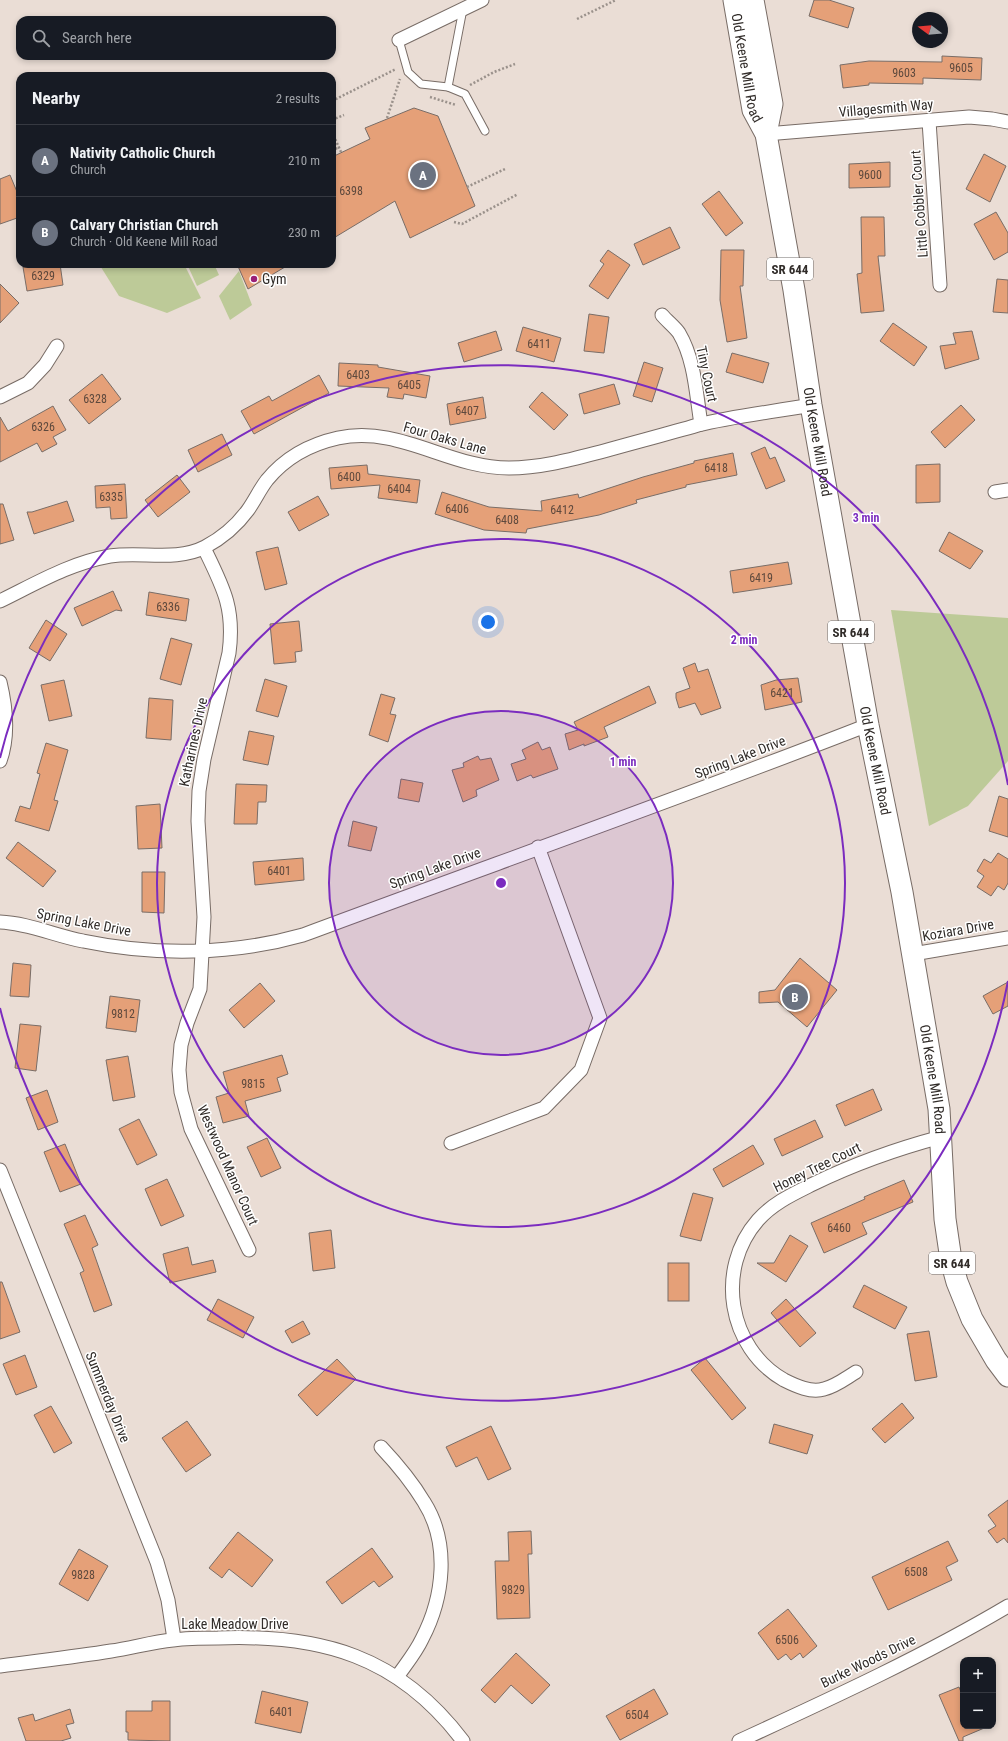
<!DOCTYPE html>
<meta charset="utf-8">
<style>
body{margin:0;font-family:"Roboto Condensed",sans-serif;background:#20242c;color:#f1f3f6}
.controls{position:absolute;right:12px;bottom:12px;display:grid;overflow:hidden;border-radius:8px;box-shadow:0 2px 6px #0003}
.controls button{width:36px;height:36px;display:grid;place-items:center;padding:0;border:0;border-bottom:1px solid #363941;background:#171b24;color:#f1f3f6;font:20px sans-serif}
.compass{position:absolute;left:912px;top:12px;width:36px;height:36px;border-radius:50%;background:#171b24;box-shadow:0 2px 6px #0003;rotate:286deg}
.you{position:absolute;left:488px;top:622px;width:14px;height:14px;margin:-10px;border:3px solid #fff;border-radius:50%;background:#1a73e8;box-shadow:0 0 0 6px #1a73e833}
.badge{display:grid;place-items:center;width:26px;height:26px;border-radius:50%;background:#0f766e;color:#fff;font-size:13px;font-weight:700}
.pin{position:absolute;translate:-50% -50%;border:2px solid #fff;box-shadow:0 1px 4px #0006}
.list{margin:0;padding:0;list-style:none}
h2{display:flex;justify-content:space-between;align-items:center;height:52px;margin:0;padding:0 16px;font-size:17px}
h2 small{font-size:13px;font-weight:400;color:#9ea1a6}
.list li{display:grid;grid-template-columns:26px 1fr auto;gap:12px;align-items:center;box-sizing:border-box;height:72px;padding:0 16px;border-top:1px solid #363941}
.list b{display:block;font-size:15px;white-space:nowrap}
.list p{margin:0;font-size:13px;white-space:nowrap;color:#9ea1a6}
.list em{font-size:13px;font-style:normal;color:#9ea1a6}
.icon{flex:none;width:22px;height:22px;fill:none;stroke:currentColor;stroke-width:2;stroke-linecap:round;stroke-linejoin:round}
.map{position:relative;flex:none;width:1008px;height:1741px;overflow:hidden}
.search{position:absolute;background:#171b24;box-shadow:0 2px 6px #0003;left:16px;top:16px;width:320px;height:44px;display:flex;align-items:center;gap:10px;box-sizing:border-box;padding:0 14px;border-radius:12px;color:#9ea1a6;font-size:15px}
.panel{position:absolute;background:#171b24;box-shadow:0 2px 6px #0003;left:16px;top:72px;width:320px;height:196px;border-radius:12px}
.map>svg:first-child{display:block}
</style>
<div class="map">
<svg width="1008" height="1741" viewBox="0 0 1008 1741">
<rect width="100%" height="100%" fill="#eaddd5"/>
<g fill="#bdca98">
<path d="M99 264H184L201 298 167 313 119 296Z"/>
<path d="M187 264H214L219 275 197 286Z"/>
<path d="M239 271 252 305 230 320 219 296Z"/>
<path d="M891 610 1008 618V761L968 806 929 826Z"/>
</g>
<g fill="#e5a078" stroke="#796d67">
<path d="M814 0H829L854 8 848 28 809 16Z"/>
<path d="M942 56 982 58 981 80 923 78V84L869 83V85L843 88 840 65 869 61 942 62Z"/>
<path d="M414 108 438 116 475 206 410 238 395 201 332 239V157L370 139 365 128Z"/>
<path d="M984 154 1006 166 990 202 966 189Z"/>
<path d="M890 162V187L849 188V164Z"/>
<path d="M10 175 20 199V217L0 224V179Z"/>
<path d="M719 191 743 223 726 236 702 204Z"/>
<path d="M996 212 1008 233V252L994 260 974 224Z"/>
<path d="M861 217H884L885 256H878L884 311 861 313 857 274 862 273Z"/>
<path d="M670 227 680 248 643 265 634 244Z"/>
<path d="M608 250 630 265 608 299 589 286 604 264 600 261Z"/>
<path d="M721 250H744L743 286H740L747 338 727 342 720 300Z"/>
<path d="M41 264H60L63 285 27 291 23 267Z"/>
<path d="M237 264H290L248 289Z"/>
<path d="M997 279 1008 280V313L993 312Z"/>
<path d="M0 284 19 303 0 323Z"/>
<path d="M589 314 609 317 604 353 584 351Z"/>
<path d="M893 323 927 347 914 366 880 341Z"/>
<path d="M523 327 561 338 554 362 516 351Z"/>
<path d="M496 331 502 350 464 362 458 343Z"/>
<path d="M972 331 979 359 945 369 940 346 956 344 953 333Z"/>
<path d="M732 353 769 363 763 383 726 372Z"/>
<path d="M644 362 663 368 652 402 633 396Z"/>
<path d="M339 363 378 365V367L430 376 426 398 404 394 403 399 387 397 389 388 338 386Z"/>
<path d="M102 374 121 399 89 424 69 400Z"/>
<path d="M319 375 329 393 254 434 241 411 269 396 272 401Z"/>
<path d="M614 384 620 404 584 414 579 394Z"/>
<path d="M542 392 568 415 554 430 529 407Z"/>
<path d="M483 397 486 418 450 425 447 404Z"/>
<path d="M961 405 975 420 945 448 931 432Z"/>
<path d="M53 406 66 430 53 437 57 444 42 452 37 443 0 462V417L8 431Z"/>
<path d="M222 434 232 455 198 472 188 450Z"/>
<path d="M765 447 770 459 775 457 785 481 766 489 751 453Z"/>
<path d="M733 453 737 475 686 485V487L636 500 637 503 599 515 527 529 526 533 484 530 435 514 442 492 489 507 542 511 541 501 578 494 579 498 643 477 694 463V461Z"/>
<path d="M940 464V502L916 503V465Z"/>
<path d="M367 465 368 474 420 480 417 503 378 498 380 485 331 489 329 468Z"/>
<path d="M177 475 190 492 158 517 145 500Z"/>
<path d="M125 484 127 518 111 519 110 507 96 508 95 486Z"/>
<path d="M318 496 329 515 299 531 288 512Z"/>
<path d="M67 501 74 521 34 534 27 512H32Z"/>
<path d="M0 504H3L14 540 0 544Z"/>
<path d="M949 532 983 551 970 569 939 551Z"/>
<path d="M278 547 287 584 265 590 256 552Z"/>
<path d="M788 562 792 584 733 593 730 571Z"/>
<path d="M113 591 122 611 116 610 82 626 74 608Z"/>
<path d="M149 592 189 599 186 621 146 615Z"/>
<path d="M46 620 67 634 50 661 29 648Z"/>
<path d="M299 621 302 651 295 652 296 662 274 664 270 624Z"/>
<path d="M171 638 192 644 181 685 160 679Z"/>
<path d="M695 663 698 672 708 669 721 708 701 715 695 703 679 708 676 698V693L690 688 683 668Z"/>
<path d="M798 678 802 702 765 710 761 685 776 680Z"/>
<path d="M265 679 287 686 278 717 256 711Z"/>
<path d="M64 680 72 716 49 721 41 685Z"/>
<path d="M649 686 656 703 604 727 608 737 584 746V744L569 750 565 734 578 730 574 722Z"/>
<path d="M381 694 395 698 390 714 396 715 388 742 369 735Z"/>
<path d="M149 698 173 700 171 740 146 738Z"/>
<path d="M249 731 274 736 268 765 243 760Z"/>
<path d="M538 742 542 750 550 747 558 769 533 778 531 775 517 781 511 764 526 759 522 750Z"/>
<path d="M46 743 68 750 54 800 58 801 49 831 15 821 20 806 30 809 40 774 37 773Z"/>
<path d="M478 756 480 760 491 758 499 780 476 790 477 796 463 802 452 770 464 767 463 763Z"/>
<path d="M401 779 423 783 419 802 398 798Z"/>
<path d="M236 784 267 785 266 802H258L257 824H234Z"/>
<path d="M999 796 1008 799V837L989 831Z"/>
<path d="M160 804 162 848 138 849 136 806Z"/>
<path d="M353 821 377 827 371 851 348 846Z"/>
<path d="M18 842 56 871 43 887 6 858Z"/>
<path d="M998 853 1008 859V883L1004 890 998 886 991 896 977 887 984 876 977 871 984 859 991 863Z"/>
<path d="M303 858 304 880 255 885 253 862Z"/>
<path d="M142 872H165L164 913 142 912Z"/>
<path d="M800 958 837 990 807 1027 778 1002 759 1003V992L775 990Z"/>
<path d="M13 963 31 965 29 997 10 996Z"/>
<path d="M1008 982V1006L993 1014 983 996Z"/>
<path d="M260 983 275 1001 244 1028 229 1010Z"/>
<path d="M110 996 140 1000 136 1032 106 1028Z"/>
<path d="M20 1024 41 1026 36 1071 15 1068Z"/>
<path d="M282 1055 288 1074 277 1078 281 1091 245 1101 249 1116 223 1123 216 1097 229 1093 223 1072Z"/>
<path d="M128 1056 135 1097 113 1101 106 1060Z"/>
<path d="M873 1089 882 1110 845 1126 836 1105Z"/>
<path d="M47 1090 58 1122 38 1130 26 1098Z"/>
<path d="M139 1119 157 1155 137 1165 119 1129Z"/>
<path d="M815 1120 823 1137 782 1156 774 1139Z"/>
<path d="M267 1138 281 1168 261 1177 247 1147Z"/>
<path d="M65 1144 81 1184 60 1192 44 1152Z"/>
<path d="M753 1145 764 1164 723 1187 713 1169Z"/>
<path d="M167 1179 184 1216 161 1226 145 1189Z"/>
<path d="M904 1180 913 1202 862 1223 867 1234 824 1253 811 1223 865 1199 864 1197Z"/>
<path d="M693 1193 713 1198 701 1241 680 1236Z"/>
<path d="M85 1215 98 1245 92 1248 112 1305 94 1312 80 1273 84 1271 64 1224Z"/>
<path d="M331 1230 335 1268 313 1271 309 1233Z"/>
<path d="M790 1235 808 1246 786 1282 757 1263H774Z"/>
<path d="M188 1247 192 1265 213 1260 216 1272 170 1283 163 1254Z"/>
<rect x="668" y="1263" width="21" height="38"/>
<path d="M0 1282H2L20 1332 0 1339Z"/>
<path d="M864 1285 907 1307 895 1329 853 1307Z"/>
<path d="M218 1299 254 1317 243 1338 207 1320Z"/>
<path d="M786 1299 816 1333 800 1347 771 1313Z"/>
<path d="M303 1321 310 1334 292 1343 285 1331Z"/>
<path d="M929 1331 937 1377 915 1381 907 1334Z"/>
<path d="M25 1355 37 1387 16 1395 3 1364Z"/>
<path d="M705 1358 746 1408 732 1420 691 1370Z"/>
<path d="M337 1359 356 1379 317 1416 298 1395Z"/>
<path d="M902 1403 914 1418 885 1443 872 1429Z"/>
<path d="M51 1406 72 1443 54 1453 34 1415Z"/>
<path d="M187 1421 211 1455 186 1472 162 1438Z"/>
<path d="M774 1424 813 1435 807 1454 769 1443Z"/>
<path d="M491 1426 511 1469 488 1480 477 1457 456 1467 446 1447Z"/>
<path d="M1008 1500V1543L1004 1538 997 1543 988 1531 996 1526 988 1515Z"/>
<path d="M531 1531 532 1554H528L530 1618 497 1619 495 1561H509L508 1532Z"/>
<path d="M238 1532 273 1560 252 1587 229 1569 222 1578 209 1568Z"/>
<path d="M948 1541 958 1561 946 1567 952 1580 888 1610 872 1577Z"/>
<path d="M372 1548 393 1577 379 1587 374 1581 342 1604 326 1582Z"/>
<path d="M79 1549 108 1566 88 1601 59 1584Z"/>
<path d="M788 1609 817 1646 803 1658 800 1653 791 1660 786 1654 778 1660 758 1633Z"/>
<path d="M516 1653 550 1685 532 1704 511 1685 495 1703 481 1690Z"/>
<path d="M959 1687 963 1697V1726H989L963 1737V1741H959L939 1695Z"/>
<path d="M654 1689 668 1714 620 1740 606 1716Z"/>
<path d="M262 1691 308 1702 301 1733 255 1723Z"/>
<path d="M152 1701H170V1741L128 1740V1732H126V1711H152Z"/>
<path d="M70 1709 74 1723 66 1725 71 1738 61 1741H26L18 1718 33 1714 35 1721Z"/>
</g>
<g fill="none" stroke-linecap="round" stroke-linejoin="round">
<g stroke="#786c66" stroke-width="9">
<g id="lane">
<path d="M399 40 408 72 421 84 448 87 465 94 485 131"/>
<path d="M448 87 463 9"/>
</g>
</g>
<g stroke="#786c66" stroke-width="15">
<g id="street">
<path d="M399 40 482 0"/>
<path d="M929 121 940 285"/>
<path d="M766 134 969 117 992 119 1008 122"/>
<path d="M662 315C667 321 675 327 679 333 695 360 696 394 701 424"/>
<path d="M0 397 28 383 45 365 57 346"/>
<path d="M995 492 1008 490"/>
<path d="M204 548C223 587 235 608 229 653L204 759 199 791 198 821 204 917 200 989 187 1023 181 1045 179 1070 181 1092 191 1129 249 1250"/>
<path d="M0 601C35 584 70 563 110 556 141 551 176 562 205 547 222 538 237 525 248 510 255 500 260 489 267 480 285 458 311 444 338 438 400 425 448 468 509 468 542 468 573 459 604 451 636 442 667 434 698 425 734 416 773 412 811 405"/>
<path d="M0 682C6 707 9 736 0 761"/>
<path d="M0 922C28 923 56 936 83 941 155 956 232 955 303 935 491 865 681 798 868 725"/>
<path d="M913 954 1008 938"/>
<path d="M451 1143 544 1108 581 1070 600 1018 538 847"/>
<path d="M0 1170 157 1562 168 1600 174 1639"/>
<path d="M856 1372C846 1378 836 1386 824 1389 811 1393 796 1386 784 1380 728 1348 715 1269 758 1220 773 1203 793 1194 813 1184 854 1164 896 1149 941 1137"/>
<path d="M381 1447C397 1464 412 1482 424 1502 450 1543 444 1597 422 1639 416 1652 406 1664 397 1677"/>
<path d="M0 1666C37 1661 74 1657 111 1651 132 1648 152 1642 173 1640 188 1638 204 1638 218 1638 321 1634 399 1656 463 1741"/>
<path d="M739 1741C830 1699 922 1657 1008 1606"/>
</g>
</g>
<g stroke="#786c66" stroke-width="23">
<g id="primary">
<path id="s1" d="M734 0 753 110 766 134 794 290 811 405 868 725 902 892 939 1109 945 1219 951 1260 957 1282 972 1319 996 1360 1008 1376"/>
<path d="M753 0 772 104 766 134"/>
</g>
</g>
<g stroke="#9a918b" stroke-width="2.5" stroke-dasharray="2 2" stroke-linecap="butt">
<path d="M577 19 616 0"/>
<path d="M470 85 494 72 515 64"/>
<path d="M430 97 456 105"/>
<path d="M332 101 396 69"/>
<path d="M387 118 400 79"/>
<path d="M332 120 344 115"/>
<path d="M332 132 341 152"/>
<path d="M332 151 339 147"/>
<path d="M467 187 505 169"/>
<path d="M454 222 462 224 518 194"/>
</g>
<use href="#lane" stroke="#fff" stroke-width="7"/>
<use href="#street" stroke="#fff" stroke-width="13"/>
<use href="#primary" stroke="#fff" stroke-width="21"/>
</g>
<circle cx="501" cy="883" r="172" fill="#7b2cbf" fill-opacity=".12"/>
<g fill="none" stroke="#7b2cbf" stroke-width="2">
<circle cx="501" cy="883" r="172"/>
<circle cx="501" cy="883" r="344"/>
<path d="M1008 981A516 516 0 0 1 0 1008M0 758A516 516 0 0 1 1008 785"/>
</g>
<circle fill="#9a1f77" stroke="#fff" stroke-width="1.5" cx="254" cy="279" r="4"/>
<g text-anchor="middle" stroke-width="3" stroke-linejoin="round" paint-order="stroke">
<g font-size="12" fill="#5e493d">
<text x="961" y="72">9605</text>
<text x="904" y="77">9603</text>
<text x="870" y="179">9600</text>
<text x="351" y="195">6398</text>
<text x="43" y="280">6329</text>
<text x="539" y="348">6411</text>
<text x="358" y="379">6403</text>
<text x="409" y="389">6405</text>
<text x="95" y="403">6328</text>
<text x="467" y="415">6407</text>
<text x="43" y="431">6326</text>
<text x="716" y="472">6418</text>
<text x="349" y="481">6400</text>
<text x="399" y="493">6404</text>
<text x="111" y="501">6335</text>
<text x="457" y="513">6406</text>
<text x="562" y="514">6412</text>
<text x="507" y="524">6408</text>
<text x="761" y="582">6419</text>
<text x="168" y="611">6336</text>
<text x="782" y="697">6421</text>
<text x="279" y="875">6401</text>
<text x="123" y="1018">9812</text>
<text x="253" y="1088">9815</text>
<text x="839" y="1232">6460</text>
<text x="916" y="1576">6508</text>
<text x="83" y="1579">9828</text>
<text x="513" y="1594">9829</text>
<text x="787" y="1644">6506</text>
<text x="281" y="1716">6401</text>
<text x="637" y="1719">6504</text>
</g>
<g fill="#fff" stroke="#6f6b69" stroke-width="1">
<rect x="767" y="258" width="46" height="22" rx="3"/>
<rect x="828" y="621" width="46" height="22" rx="3"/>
<rect x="929" y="1252" width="46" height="22" rx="3"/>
</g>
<g font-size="13" font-weight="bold" fill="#312c29">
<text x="790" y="274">SR 644</text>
<text x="851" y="637">SR 644</text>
<text x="952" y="1268">SR 644</text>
</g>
<g font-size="14" fill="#312c29" stroke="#fff">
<text dy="5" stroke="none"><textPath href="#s1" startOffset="69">Old Keene Mill Road</textPath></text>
<text transform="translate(886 108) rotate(-5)" y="5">Villagesmith Way</text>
<text transform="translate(919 204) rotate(-94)" y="5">Little Cobbler Court</text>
<text transform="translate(707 374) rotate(78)" y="5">Tiny Court</text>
<text transform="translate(445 438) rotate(16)" y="5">Four Oaks Lane</text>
<text dy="5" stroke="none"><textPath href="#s1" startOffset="451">Old Keene Mill Road</textPath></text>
<text transform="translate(193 742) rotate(-78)" y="5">Katharines Drive</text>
<text transform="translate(740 757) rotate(-21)" y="5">Spring Lake Drive</text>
<text dy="5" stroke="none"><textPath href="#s1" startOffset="775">Old Keene Mill Road</textPath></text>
<text transform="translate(435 868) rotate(-20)" y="5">Spring Lake Drive</text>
<text transform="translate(84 922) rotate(11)" y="5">Spring Lake Drive</text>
<text transform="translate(958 930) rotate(-10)" y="5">Koziara Drive</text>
<text dy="5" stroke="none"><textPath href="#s1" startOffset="1099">Old Keene Mill Road</textPath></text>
<text transform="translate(228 1165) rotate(66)" y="5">Westwood Manor Court</text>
<text transform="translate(817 1167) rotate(-26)" y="5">Honey Tree Court</text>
<text transform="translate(108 1397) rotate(68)" y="5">Summerday Drive</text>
<text x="235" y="1629">Lake Meadow Drive</text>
<text transform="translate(868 1661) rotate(-26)" y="5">Burke Woods Drive</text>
</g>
<g font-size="14" fill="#312c29" stroke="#fff" text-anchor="start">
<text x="262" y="284">Gym</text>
</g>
</g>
<circle cx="501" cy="883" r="6" fill="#7b2cbf" stroke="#fff" stroke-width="2"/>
<g font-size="12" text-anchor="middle" font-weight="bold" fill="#7b2cbf" stroke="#fff" stroke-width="3" stroke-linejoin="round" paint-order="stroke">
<text x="866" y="522">3 min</text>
<text x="744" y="644">2 min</text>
<text x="623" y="766">1 min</text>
</g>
</svg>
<div class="controls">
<button>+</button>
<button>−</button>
</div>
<svg class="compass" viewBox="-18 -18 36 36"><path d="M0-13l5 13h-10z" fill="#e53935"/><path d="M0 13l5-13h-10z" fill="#9ea1a6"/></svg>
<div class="you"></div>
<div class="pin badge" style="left:423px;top:175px;background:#6b7280">A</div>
<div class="pin badge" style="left:795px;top:997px;background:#6b7280">B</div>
<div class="search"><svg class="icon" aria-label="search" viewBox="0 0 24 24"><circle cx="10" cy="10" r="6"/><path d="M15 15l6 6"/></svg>Search here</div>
<section class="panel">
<h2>Nearby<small>2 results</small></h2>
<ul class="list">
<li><span class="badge" style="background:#6b7280">A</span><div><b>Nativity Catholic Church</b><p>Church</p></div><em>210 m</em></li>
<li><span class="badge" style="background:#6b7280">B</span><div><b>Calvary Christian Church</b><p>Church · Old Keene Mill Road</p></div><em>230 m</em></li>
</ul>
</section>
</div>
